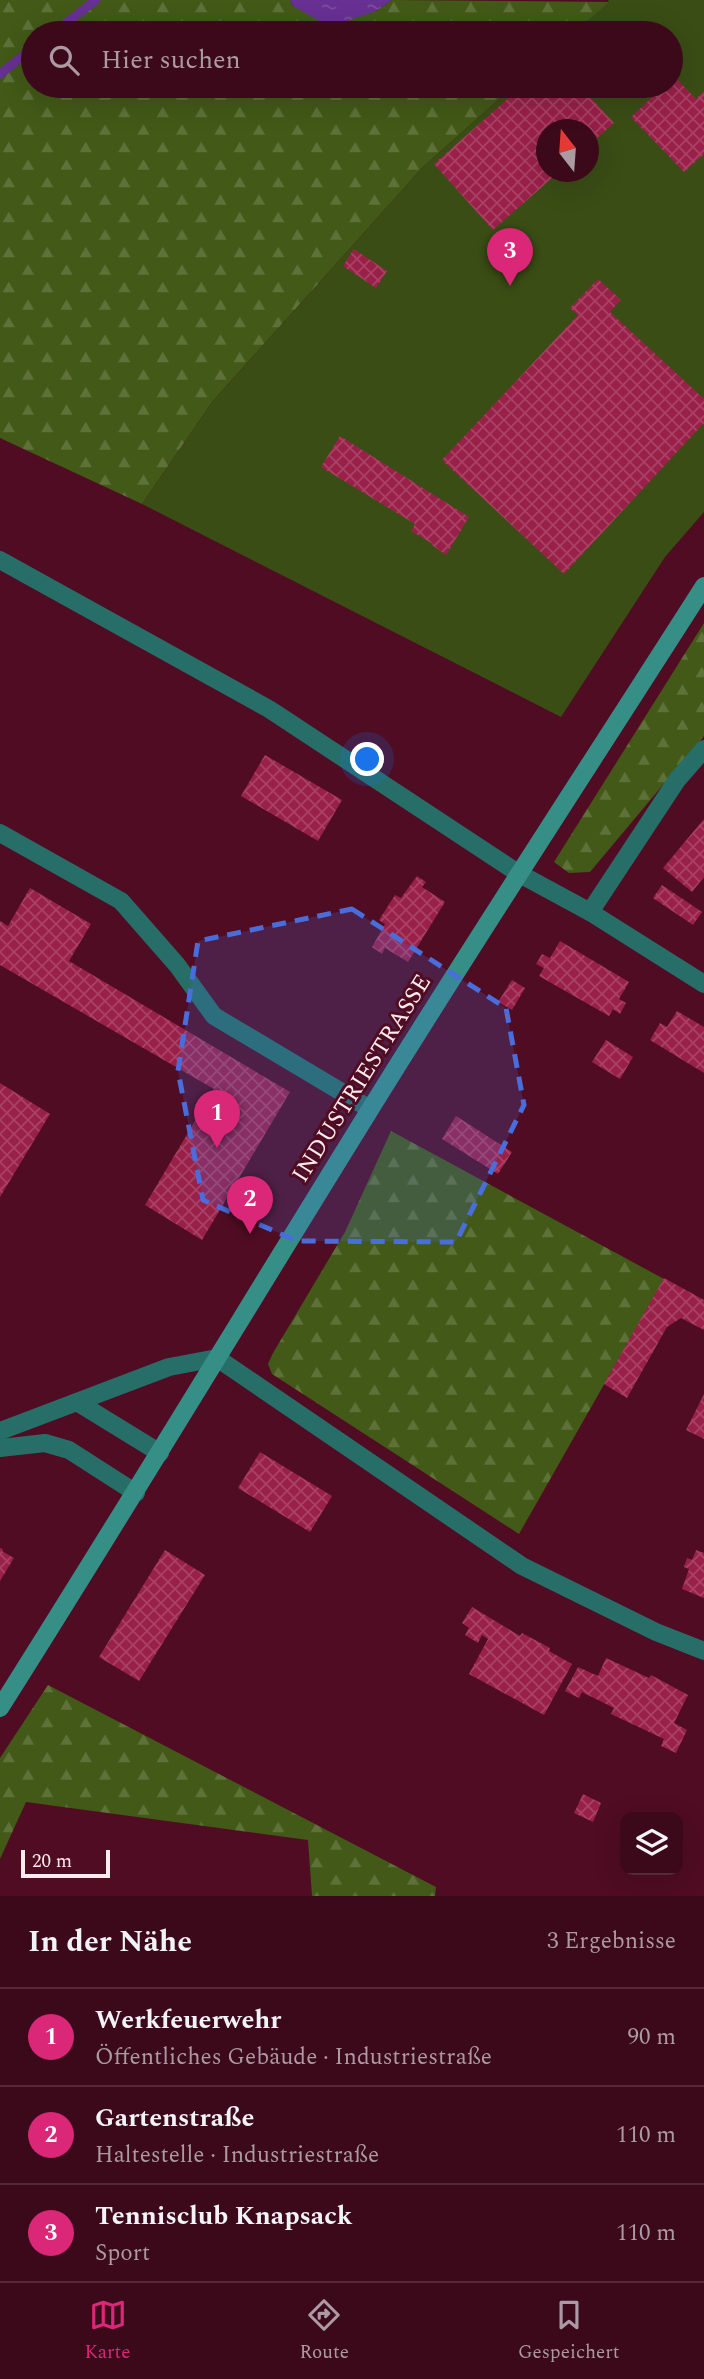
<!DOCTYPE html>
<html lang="de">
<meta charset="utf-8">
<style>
body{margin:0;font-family:Spectral,serif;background:#421223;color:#f1f3f6}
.controls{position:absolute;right:21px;bottom:21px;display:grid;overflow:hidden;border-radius:14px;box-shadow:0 7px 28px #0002}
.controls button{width:63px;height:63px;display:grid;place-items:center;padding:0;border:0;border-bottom:2px solid #542a39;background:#3b091a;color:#f1f3f6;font:35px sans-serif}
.compass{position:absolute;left:536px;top:119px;width:63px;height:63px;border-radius:50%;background:#3b091a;box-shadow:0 7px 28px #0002;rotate:343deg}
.scale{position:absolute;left:21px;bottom:18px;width:89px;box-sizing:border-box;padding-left:7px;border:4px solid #fdebee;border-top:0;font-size:19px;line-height:24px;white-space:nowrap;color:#fdebee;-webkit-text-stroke:5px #4f0c22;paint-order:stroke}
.you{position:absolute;left:368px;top:760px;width:24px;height:24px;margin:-18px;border:5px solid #fff;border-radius:50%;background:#1a73e8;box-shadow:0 0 0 10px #1a73e833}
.badge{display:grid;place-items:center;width:46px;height:46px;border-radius:50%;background:#db2777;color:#fff;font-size:23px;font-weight:700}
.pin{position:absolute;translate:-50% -58px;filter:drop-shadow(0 2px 4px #0008)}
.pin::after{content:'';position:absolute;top:37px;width:24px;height:21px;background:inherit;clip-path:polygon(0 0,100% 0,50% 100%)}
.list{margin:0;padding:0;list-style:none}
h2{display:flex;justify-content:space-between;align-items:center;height:91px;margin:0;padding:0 28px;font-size:30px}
h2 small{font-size:23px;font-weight:400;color:#ac9aa2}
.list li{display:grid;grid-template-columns:46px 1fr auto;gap:21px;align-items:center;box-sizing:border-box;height:98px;padding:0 28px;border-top:2px solid #542a39}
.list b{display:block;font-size:26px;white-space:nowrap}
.list p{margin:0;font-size:23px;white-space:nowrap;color:#ac9aa2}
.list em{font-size:23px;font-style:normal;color:#ac9aa2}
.icon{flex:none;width:38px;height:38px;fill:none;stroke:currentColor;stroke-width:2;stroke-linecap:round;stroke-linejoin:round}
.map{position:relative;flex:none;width:704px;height:1896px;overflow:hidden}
.search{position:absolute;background:#3b091a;box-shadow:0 7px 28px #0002;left:21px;right:21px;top:21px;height:77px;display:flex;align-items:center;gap:18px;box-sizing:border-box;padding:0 24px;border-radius:38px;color:#ac9aa2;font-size:26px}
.sheet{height:385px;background:#3b091a}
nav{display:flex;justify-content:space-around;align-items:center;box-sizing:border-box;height:98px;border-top:2px solid #542a39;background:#3b091a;font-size:19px;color:#ac9aa2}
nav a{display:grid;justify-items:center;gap:4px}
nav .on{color:#db2777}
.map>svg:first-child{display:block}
</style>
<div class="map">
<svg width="704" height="1896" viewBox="0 0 704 1896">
<defs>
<pattern id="forest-firs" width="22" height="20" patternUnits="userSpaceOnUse" patternTransform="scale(1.75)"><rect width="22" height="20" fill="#425917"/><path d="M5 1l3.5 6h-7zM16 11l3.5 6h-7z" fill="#5e7139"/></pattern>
<pattern id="water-ripples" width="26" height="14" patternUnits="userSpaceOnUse" patternTransform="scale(1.75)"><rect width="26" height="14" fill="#673093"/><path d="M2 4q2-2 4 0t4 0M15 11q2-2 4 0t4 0" fill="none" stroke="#7e4ea2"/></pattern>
<pattern id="building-cross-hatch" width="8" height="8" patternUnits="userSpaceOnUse" patternTransform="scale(1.75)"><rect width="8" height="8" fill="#992049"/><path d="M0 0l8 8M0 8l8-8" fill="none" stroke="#a84164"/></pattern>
</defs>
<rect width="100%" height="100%" fill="#4f0c22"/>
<g fill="url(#forest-firs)">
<path d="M0 0H290L293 6 376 11 392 0 610 2 574 33H33V86H514L423 167 213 401 142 504 0 438Z"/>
<path d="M704 623V736L590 872 569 873 554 862Z"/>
<path d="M391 1131 664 1279 519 1534 272 1374 268 1364 273 1353 345 1232Z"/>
<path d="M48 1685 436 1887 435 1896H312L308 1840 26 1802 0 1859V1758Z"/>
</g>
<path fill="#3a4d15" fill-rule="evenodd" d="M608 0H704V512L665 557 561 717 142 504 213 401 423 167 514 86H671V33H574L609 2ZM546 130H588V172H546Z"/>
<path fill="url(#water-ripples)" d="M290 0H392L376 11 330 27 293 6Z"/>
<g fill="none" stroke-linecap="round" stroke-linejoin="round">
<g stroke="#673093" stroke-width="9">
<path d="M53 33 96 0"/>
<path d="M0 74 33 48"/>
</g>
</g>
<g fill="url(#building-cross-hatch)">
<path d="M674 76 696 99 704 91V154L684 172 631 117 664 86H671V79Z"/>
<path d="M522 86H580L614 123 588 146V130H546V172H559L493 230 434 164Z"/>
<path d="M354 249 387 271 376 288 343 266Z"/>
<path d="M598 279 621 300 610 312 704 399V423L564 574 442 460 578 315 570 308Z"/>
<path d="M340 436 469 517 446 555 432 545 433 544 411 531 415 524 321 467Z"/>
<path d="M265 755 342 800 318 841 241 796Z"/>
<path d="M704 819V877L692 892 663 868Z"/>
<path d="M417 876 426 882 422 887 445 902 408 962 385 948 382 954 372 947 385 924 379 920 395 895 401 898Z"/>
<path d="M662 885 702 912 693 925 653 898Z"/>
<path d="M30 888 91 924 69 961 290 1092 202 1240 145 1205 214 1089 0 965V921L8 926Z"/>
<path d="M560 941 629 982 619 999 626 1003 620 1014 613 1009 609 1016 539 976 544 968 536 964 542 954 550 958Z"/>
<path d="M512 980 525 988 512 1010 498 1002Z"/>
<path d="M677 1011 704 1027V1073L650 1040 660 1023 667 1027Z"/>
<path d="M606 1040 633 1057 620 1079 592 1062Z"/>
<path d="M0 1083 50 1114 0 1197Z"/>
<path d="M456 1116 512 1152 498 1174 442 1139Z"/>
<path d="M664 1278 704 1300V1330L681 1318 667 1327 627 1398 604 1384Z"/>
<path d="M704 1394V1439L686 1430Z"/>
<path d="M260 1452 332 1496 310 1532 238 1488Z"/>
<path d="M0 1548 3 1549 2 1551 14 1558 0 1581Z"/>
<path d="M165 1550 205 1575 139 1681 99 1657Z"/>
<path d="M696 1550 704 1553V1598L682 1589 689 1569 684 1567 687 1558 692 1560Z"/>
<path d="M472 1607 520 1636 522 1633 550 1648 549 1651 572 1664 544 1715 469 1674 488 1639 482 1635 478 1643 465 1635 469 1628 462 1623Z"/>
<path d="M606 1658 649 1678 651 1675 688 1695 674 1723 687 1730 676 1753 661 1746 664 1739 611 1714 614 1708 582 1692 579 1698 565 1691 578 1667 598 1676Z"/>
<path d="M583 1794 601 1803 593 1822 574 1813Z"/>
</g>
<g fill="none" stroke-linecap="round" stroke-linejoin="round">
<g stroke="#266e67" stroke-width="18">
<path d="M0 560 269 709 518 873"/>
<path d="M0 833 121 901 177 965 214 1016 370 1109"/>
</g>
<g stroke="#266e67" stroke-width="18">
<path d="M518 873 590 912 704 984"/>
<path d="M590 912 677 780 704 749"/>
<path d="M77 1402 160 1453"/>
<path d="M0 1431 169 1367 217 1358 522 1566 656 1632 704 1651"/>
<path d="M0 1448 45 1443 69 1450 136 1493"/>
</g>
<path stroke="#358f87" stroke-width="18" d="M0 1708C126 1509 247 1308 371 1108 480 932 593 760 704 586"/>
</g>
<path fill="#4a6ddc" fill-opacity="0.2" stroke="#4a6ddc" stroke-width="5" stroke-dasharray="14 9" stroke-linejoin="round" d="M352 909 506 1008 524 1105 456 1242 297 1241 203 1200 178 1071 198 941Z"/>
<g text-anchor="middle" stroke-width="6" stroke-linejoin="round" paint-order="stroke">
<g font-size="24" fill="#fdebee" stroke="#4f0c22">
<text transform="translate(361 1078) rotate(-58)" y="8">INDUSTRIESTRASSE</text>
</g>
</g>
</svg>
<div class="controls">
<button><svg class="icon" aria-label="layers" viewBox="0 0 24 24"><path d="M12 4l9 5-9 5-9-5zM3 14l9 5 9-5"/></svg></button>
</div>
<svg class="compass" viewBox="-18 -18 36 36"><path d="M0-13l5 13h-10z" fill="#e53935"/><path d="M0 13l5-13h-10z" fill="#ac9aa2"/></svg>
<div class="scale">20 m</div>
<div class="you"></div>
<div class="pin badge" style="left:217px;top:1148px">1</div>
<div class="pin badge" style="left:250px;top:1234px">2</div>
<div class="pin badge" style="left:510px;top:286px">3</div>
<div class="search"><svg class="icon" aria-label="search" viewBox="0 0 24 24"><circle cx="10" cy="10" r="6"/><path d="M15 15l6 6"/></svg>Hier suchen</div>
</div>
<section class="sheet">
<h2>In der Nähe<small>3 Ergebnisse</small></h2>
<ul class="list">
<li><span class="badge">1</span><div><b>Werkfeuerwehr</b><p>Öffentliches Gebäude · Industriestraße</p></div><em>90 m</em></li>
<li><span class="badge">2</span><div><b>Gartenstraße</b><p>Haltestelle · Industriestraße</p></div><em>110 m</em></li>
<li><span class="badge">3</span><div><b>Tennisclub Knapsack</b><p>Sport</p></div><em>110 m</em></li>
</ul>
</section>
<nav>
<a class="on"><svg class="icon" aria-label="map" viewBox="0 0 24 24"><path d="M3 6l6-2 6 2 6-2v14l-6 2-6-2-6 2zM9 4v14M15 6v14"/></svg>Karte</a>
<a><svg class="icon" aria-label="directions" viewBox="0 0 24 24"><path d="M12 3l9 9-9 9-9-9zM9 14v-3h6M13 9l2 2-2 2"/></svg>Route</a>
<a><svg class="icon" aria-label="saved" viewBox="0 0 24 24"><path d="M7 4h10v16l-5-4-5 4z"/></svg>Gespeichert</a>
</nav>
